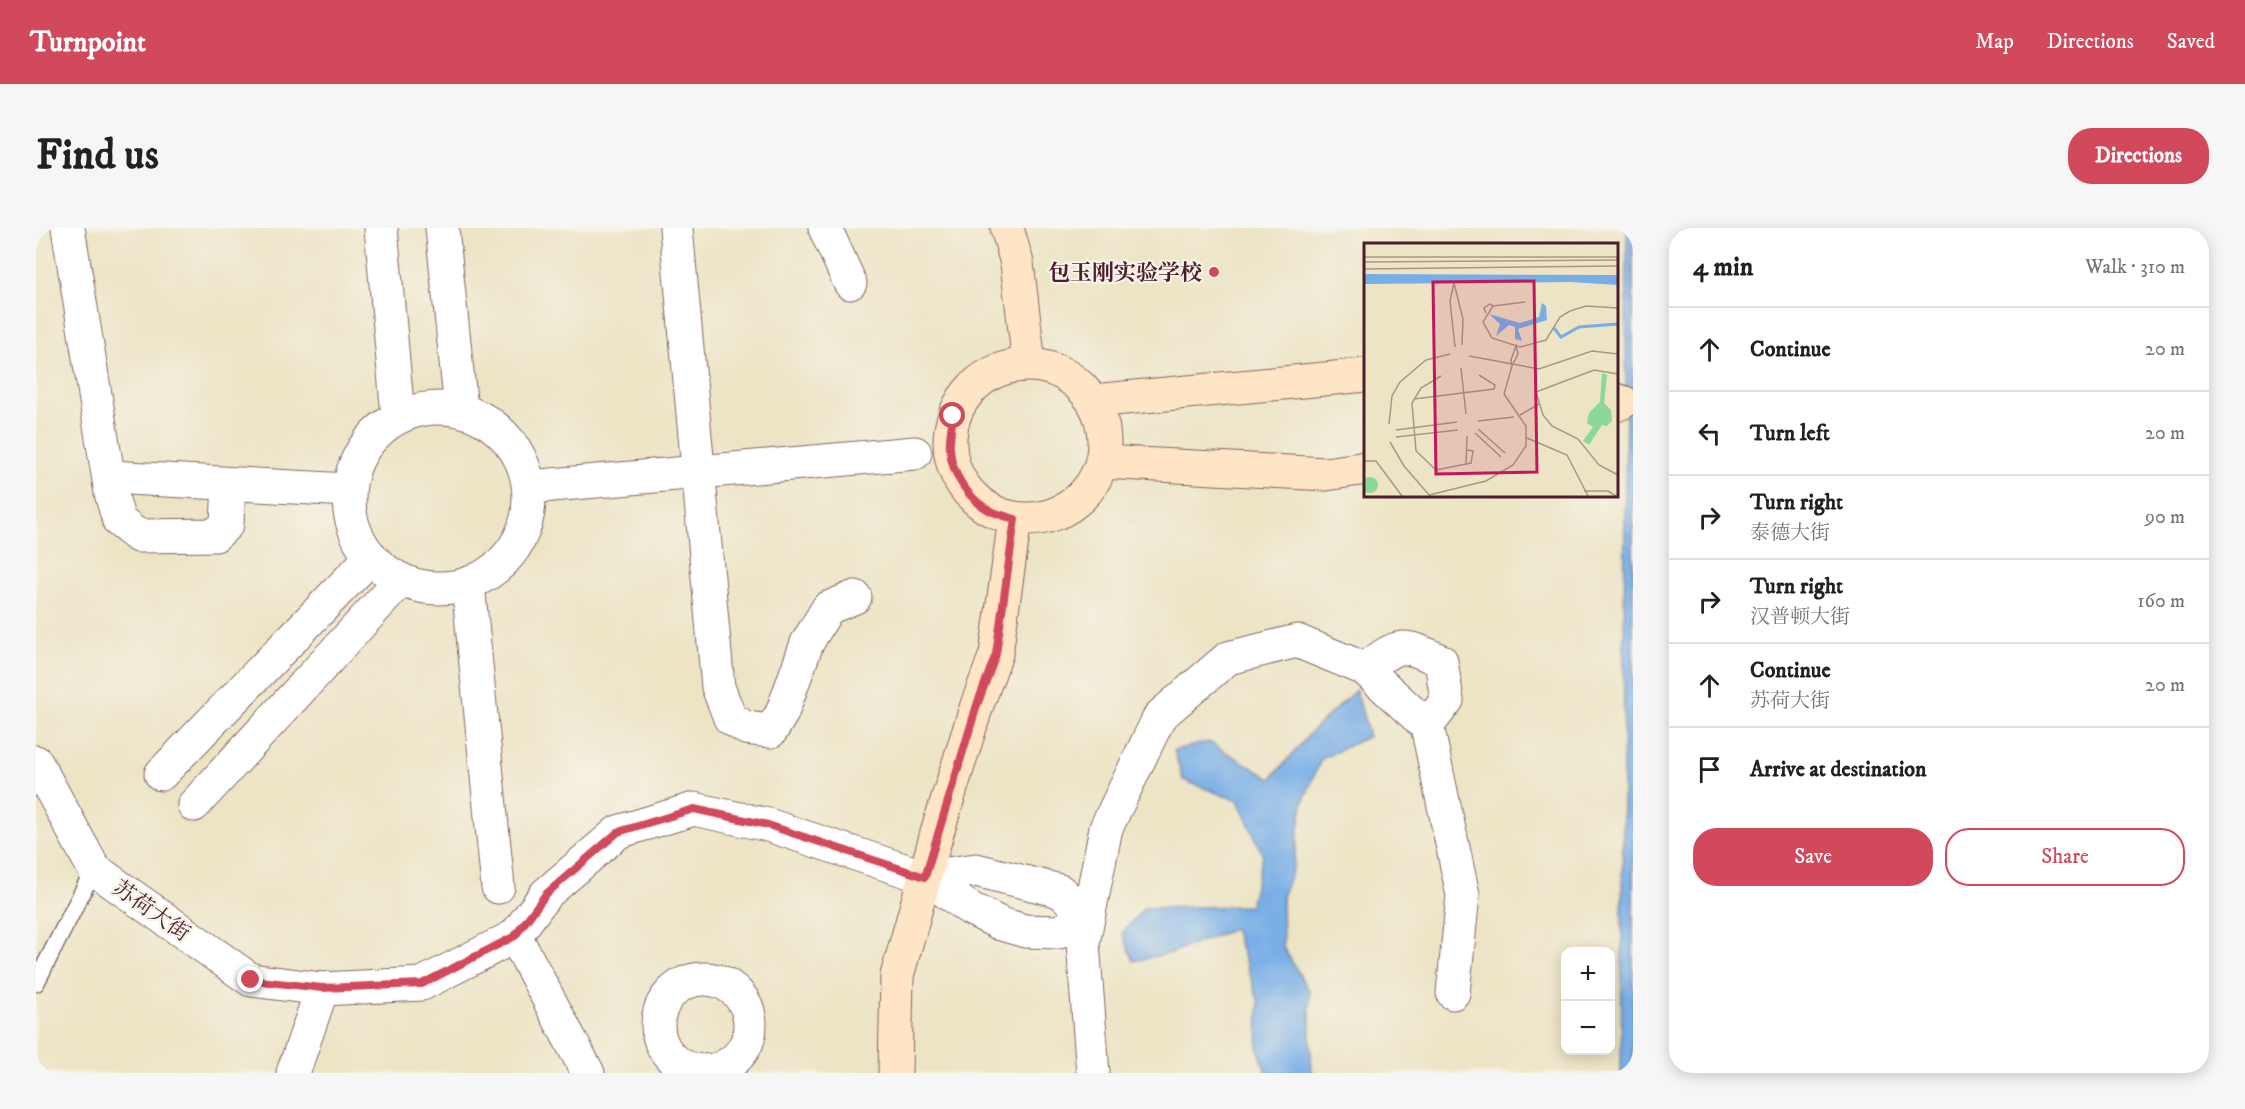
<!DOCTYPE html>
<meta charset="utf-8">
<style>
body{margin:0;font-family:"IM FELL DW Pica","Noto Serif SC",serif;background:#f6f6f6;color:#202124}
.controls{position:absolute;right:18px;bottom:18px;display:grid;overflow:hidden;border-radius:12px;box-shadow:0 3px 15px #0003}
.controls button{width:54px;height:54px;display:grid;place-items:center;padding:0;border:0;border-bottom:2px solid #e0e0e0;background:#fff;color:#202124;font:30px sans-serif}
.stop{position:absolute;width:18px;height:18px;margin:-14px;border:4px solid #d1495b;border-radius:50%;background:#fff}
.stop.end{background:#d1495b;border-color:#fff;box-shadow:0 2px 6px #0008}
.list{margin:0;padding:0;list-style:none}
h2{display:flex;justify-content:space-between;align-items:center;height:78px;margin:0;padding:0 24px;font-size:26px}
h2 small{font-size:20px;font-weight:400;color:#757577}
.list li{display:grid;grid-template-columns:39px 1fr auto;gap:18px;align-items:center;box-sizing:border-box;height:84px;padding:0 24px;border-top:2px solid #e0e0e0}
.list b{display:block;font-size:22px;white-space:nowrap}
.list p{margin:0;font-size:20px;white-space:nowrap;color:#757577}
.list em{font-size:20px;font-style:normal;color:#757577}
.actions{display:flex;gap:12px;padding:18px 24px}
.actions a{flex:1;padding:14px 0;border:2px solid #d1495b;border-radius:24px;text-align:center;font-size:21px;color:#d1495b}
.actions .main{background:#d1495b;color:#fff}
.icon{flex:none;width:33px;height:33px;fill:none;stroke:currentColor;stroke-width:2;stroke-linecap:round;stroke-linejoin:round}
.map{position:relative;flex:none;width:1597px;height:845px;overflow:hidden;border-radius:24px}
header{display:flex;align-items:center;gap:36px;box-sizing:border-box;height:84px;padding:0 30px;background:#d1495b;color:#fff}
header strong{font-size:28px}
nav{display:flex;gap:33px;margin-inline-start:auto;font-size:21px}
.intro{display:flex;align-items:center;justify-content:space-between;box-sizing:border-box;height:144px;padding:0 36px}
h1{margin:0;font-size:42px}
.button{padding:15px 27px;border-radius:24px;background:#d1495b;color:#fff;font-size:21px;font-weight:700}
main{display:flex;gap:36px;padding:0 36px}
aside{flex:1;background:#fff;border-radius:24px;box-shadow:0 3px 15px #0003}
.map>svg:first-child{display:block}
</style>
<header>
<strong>Turnpoint</strong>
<nav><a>Map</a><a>Directions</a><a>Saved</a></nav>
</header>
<div class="intro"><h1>Find us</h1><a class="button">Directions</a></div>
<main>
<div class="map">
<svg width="1597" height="845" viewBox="0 0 1597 845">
<rect width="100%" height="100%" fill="#f7f3e8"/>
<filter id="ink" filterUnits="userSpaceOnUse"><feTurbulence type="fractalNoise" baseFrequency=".0167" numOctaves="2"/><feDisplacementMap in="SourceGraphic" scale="12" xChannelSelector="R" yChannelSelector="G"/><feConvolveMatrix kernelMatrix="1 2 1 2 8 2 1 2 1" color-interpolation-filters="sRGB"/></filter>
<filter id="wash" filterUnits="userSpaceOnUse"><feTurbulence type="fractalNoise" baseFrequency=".008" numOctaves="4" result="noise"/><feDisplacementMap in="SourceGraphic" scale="24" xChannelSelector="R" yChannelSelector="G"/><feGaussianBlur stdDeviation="1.35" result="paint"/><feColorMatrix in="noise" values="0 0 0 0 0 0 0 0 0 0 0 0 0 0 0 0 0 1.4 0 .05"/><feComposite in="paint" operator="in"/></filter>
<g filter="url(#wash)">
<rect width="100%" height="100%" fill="#ece4c5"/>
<g fill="#78aee6" stroke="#616688" stroke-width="1.5">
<path d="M1591 0H1597V845H1585Z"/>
<path d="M1320 462 1333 508 1285 531 1267 574 1257 641 1246 669 1247 719 1274 764V806L1276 845H1230L1222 819 1223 774 1198 701 1135 725 1098 733 1086 705 1108 680 1214 678 1227 627 1202 573 1147 552 1138 522 1173 514 1235 551 1277 502Z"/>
</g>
</g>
<g filter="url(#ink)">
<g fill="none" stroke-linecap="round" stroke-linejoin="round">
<g stroke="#836461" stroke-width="19">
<path id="lane" d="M0 755 58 641"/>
</g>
<g stroke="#836461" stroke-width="35">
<g id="street">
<path d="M32 0 75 265 83 293 102 308 179 307 191 296 193 256"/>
<path d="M345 0 362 188"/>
<path d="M406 0 425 181"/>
<path d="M640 0 682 459 694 490 710 500 735 503 746 485 771 415 792 380 819 369"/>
<path d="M789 0 814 55"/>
<circle cx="403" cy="270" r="90"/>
<path d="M73 249 313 262"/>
<path d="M493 259 879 225"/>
<path d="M432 356 462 659"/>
<path d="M1391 498 1427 667 1417 765"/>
<path d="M0 534 58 641 215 752 286 761 386 756 479 708 510 666 582 604 658 581 732 597 889 649"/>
<path d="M125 546 335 329"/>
<path d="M158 577 365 352"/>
<path d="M940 642 1024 663 1052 688 1023 704 989 703 965 696 933 680 889 649Z"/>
<path d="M479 708 552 845"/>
<circle cx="668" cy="797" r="46"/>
<path d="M257 845 286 761"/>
<path d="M1057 845 1047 715 1070 600 1124 488 1192 430 1261 413 1329 441 1391 498 1411 472 1405 433C1365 414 1364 415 1329 441"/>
</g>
</g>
<g stroke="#836461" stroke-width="35">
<g id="secondary">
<path d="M971 0 981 35 993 136"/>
<circle cx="991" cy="214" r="77"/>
<path d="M1580 172 1587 174 1580 177"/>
<path d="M1057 173 1330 147"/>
<path d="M1066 234 1290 246 1330 240"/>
<path d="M859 845 861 748 901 605 941 477 960 426 979 291"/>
</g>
</g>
<use href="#lane" stroke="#fff" stroke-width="16"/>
<use href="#street" stroke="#fff" stroke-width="33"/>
<use href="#secondary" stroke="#fde5c5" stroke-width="33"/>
</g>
</g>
<g fill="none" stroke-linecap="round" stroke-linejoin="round" filter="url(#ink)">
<path stroke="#d1495b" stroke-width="8" d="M215 752 286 760 386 756 479 708 510 666 582 604 658 581 732 597 889 649 941 477 960 426 979 291C972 289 964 287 957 284 934 274 915 246 914 221 913 210 916 198 917 188"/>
</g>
<circle fill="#d1495b" stroke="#f7f3e8" stroke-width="2" cx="1178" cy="44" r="6"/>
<g text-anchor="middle" stroke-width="4.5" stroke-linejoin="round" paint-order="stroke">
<g font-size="22" font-weight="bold" fill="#4a1f2b" stroke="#f7f3e8" text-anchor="end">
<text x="1166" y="52">包玉刚实验学校</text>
</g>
<g font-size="22" fill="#4a1f2b" stroke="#f7f3e8">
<text transform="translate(116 682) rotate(35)" y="8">苏荷大街</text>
</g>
</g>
<g transform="translate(1328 15)">
<rect width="254" height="254" fill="#ece4c5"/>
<path d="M238 130 243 132 240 160 247 167 248 178 243 183 238 182 225 202 219 198 229 184 223 180 225 170 236 159ZM-2 242a8 8 0 1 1 16 0a8 8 0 1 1-16 0Z" fill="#8cd896"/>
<path d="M0 31 253 32 254 42 206 39 0 41ZM178 60 182 63 183 77 154 86 158 98 151 96V84L145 82 132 93 136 81 125 71 156 80 175 74Z" fill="#78aee6"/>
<path fill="none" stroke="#78aee6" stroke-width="3" d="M190 85 197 94 215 84 254 81"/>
<path fill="none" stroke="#ab9587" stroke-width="1.5" d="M0 14H254M0 19 254 17M0 26 254 23M129 63 161 59M122 70 120 65 126 61 129 63 119 79 128 95 156 104 182 97 196 74 206 68 222 63 254 65M152 103 154 111 148 123 147 117ZM91 104 86 58 90 40 99 76 98 102M105 113 175 126 228 108 254 111M97 125 102 171M254 131 230 127 172 149 179 172 188 183 214 196 235 222 254 232M77 133 57 145 48 160 52 208 72 227 107 220 109 208 102 207M50 156 130 146 131 142 115 132M156 172 175 161M114 178 150 174M25 181 28 153 36 139 62 117 86 111M114 186 141 210M32 187 93 179M111 190 137 214M32 194 94 187M163 195 203 212 224 253M26 199 40 223 66 253M0 218H12L38 253M102 221 103 193M220 248H244L252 253M65 252 122 238 149 222 162 203V183L140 151 148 123"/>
<path fill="#c2185b" fill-opacity="0.15" stroke="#c2185b" stroke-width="3" d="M170 38 173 229 72 231 69 39Z"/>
<rect width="254" height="254" fill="none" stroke="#4a1f2b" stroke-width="3"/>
</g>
</svg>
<div class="controls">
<button>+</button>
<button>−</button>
</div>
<div class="stop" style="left:917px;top:188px"></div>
<div class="stop end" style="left:215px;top:752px"></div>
</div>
<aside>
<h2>4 min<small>Walk · 310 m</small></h2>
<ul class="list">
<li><svg class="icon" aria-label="ahead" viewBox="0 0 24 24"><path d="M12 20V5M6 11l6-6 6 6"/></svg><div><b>Continue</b></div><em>20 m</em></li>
<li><svg class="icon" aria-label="left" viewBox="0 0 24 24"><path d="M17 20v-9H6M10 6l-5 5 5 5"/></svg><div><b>Turn left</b></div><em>20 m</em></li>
<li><svg class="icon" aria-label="right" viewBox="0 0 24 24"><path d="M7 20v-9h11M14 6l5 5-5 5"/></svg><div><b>Turn right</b><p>泰德大街</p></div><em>90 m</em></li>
<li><svg class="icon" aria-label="right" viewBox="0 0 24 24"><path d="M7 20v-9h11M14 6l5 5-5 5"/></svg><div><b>Turn right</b><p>汉普顿大街</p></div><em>160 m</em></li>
<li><svg class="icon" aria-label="ahead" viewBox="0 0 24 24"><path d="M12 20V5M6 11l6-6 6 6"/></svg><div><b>Continue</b><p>苏荷大街</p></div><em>20 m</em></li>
<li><svg class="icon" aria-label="arrive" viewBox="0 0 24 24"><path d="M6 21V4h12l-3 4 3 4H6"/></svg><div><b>Arrive at destination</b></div></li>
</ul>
<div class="actions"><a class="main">Save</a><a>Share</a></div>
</aside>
</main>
